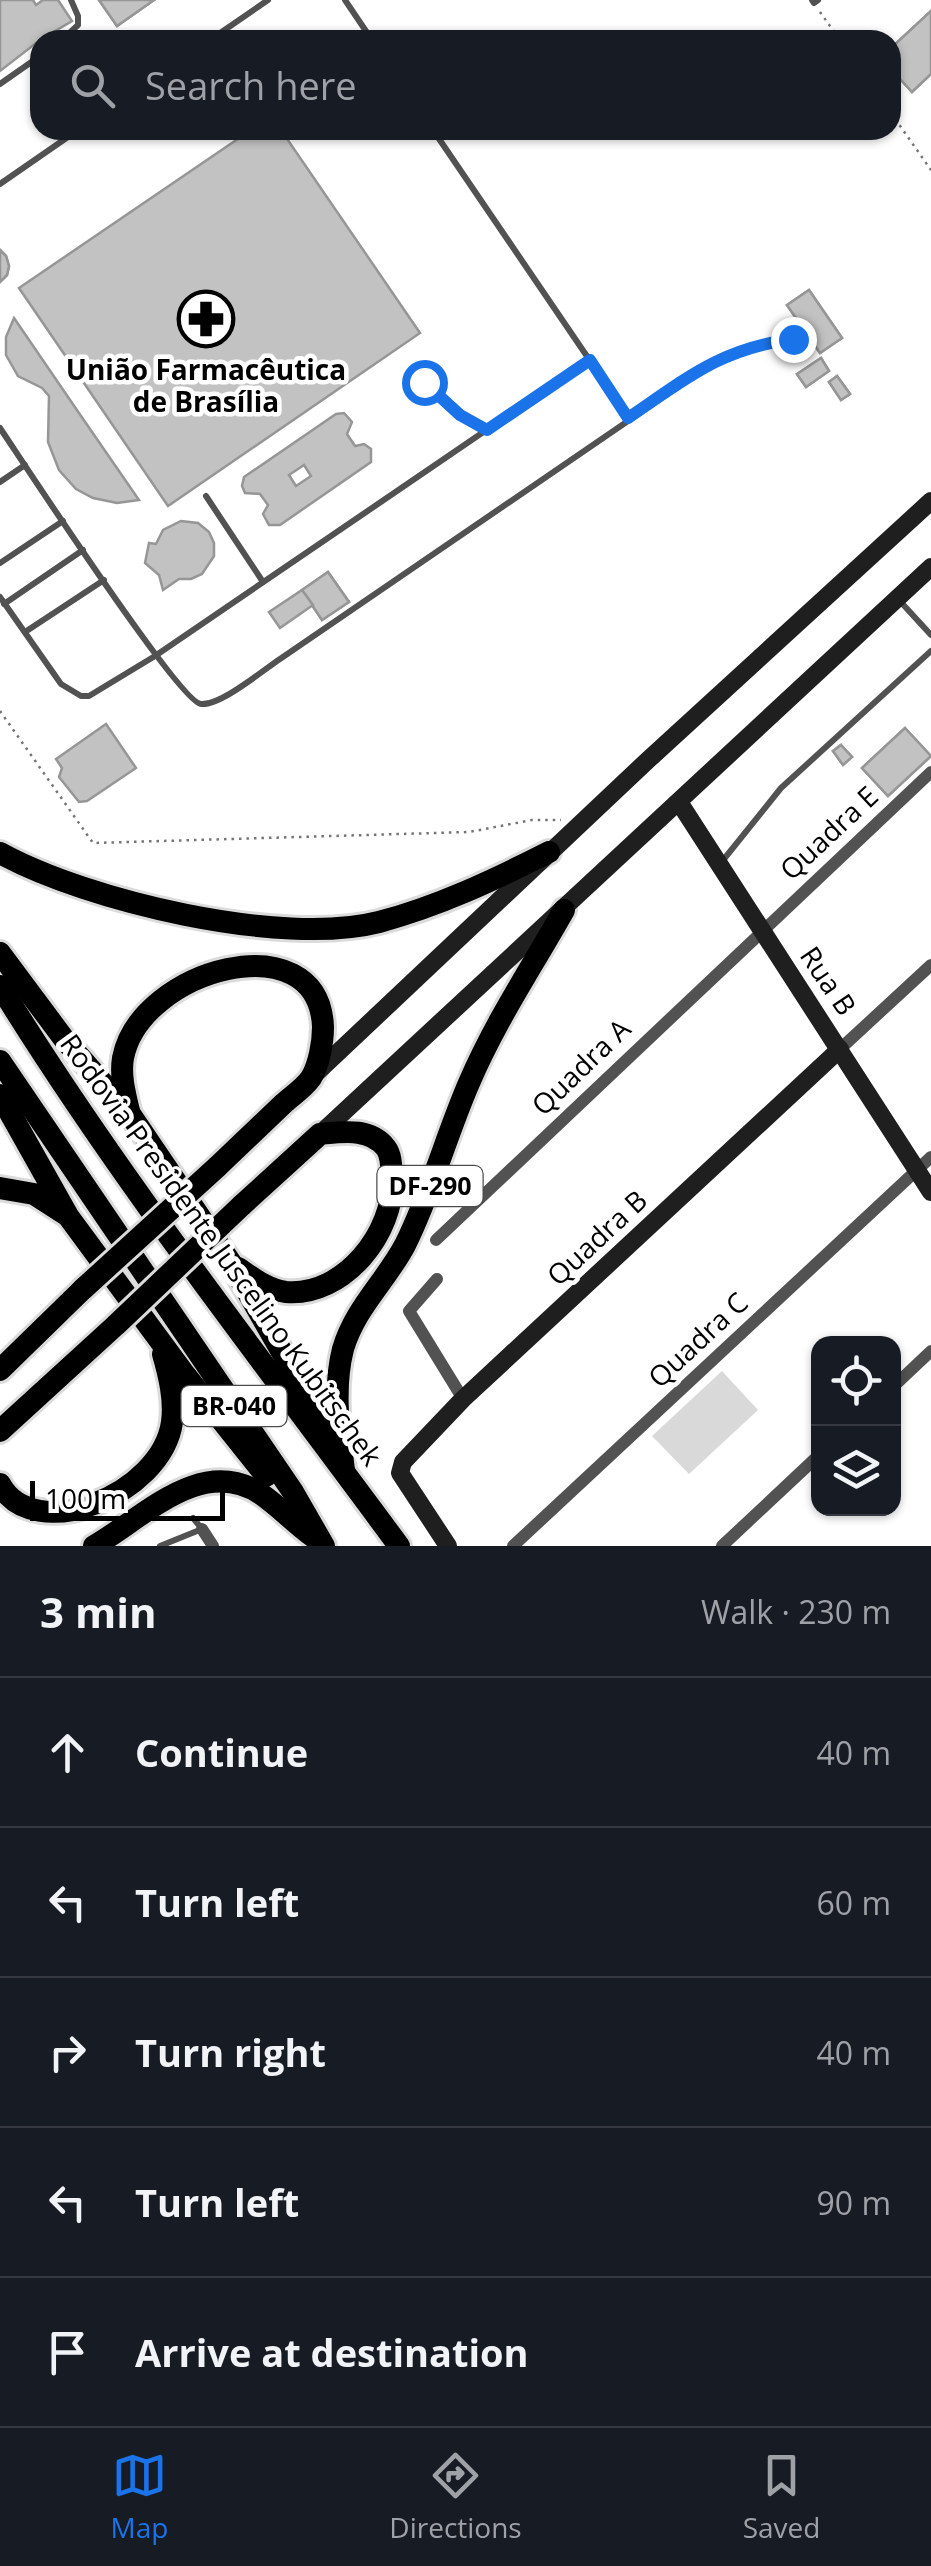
<!DOCTYPE html>
<meta charset="utf-8">
<style>
body{margin:0;font-family:"Open Sans",sans-serif;background:#242831;color:#f1f3f6}
.controls{position:absolute;right:30px;bottom:30px;display:grid;overflow:hidden;border-radius:20px;box-shadow:0 2px 8px #0004}
.controls button{width:90px;height:90px;display:grid;place-items:center;padding:0;border:0;border-bottom:2px solid #363941;background:#171b24;color:#f1f3f6;font:50px sans-serif}
.scale{position:absolute;left:30px;bottom:25px;width:195px;box-sizing:border-box;padding-left:10px;border:5px solid #000;border-top:0;font-size:28px;line-height:35px;white-space:nowrap;color:#000;-webkit-text-stroke:8px #fff;paint-order:stroke}
.stop{position:absolute;width:30px;height:30px;margin:-22px;border:8px solid #1a73e8;border-radius:50%;background:#fff}
.stop.end{background:#1a73e8;border-color:#fff;box-shadow:0 2px 10px #0008}
.list{margin:0;padding:0;list-style:none}
h2{display:flex;justify-content:space-between;align-items:center;height:130px;margin:0;padding:0 40px;font-size:42px}
h2 small{font-size:32px;font-weight:400;color:#9ea1a6}
.list li{display:grid;grid-template-columns:65px 1fr auto;gap:30px;align-items:center;box-sizing:border-box;height:150px;padding:0 40px;border-top:2px solid #363941}
.list b{display:block;font-size:38px;white-space:nowrap}
.list em{font-size:32px;font-style:normal;color:#9ea1a6}
.icon{flex:none;width:55px;height:55px;fill:none;stroke:currentColor;stroke-width:2;stroke-linecap:round;stroke-linejoin:round}
.map{position:relative;flex:none;width:931px;height:1546px;overflow:hidden}
.search{position:absolute;background:#171b24;box-shadow:0 2px 8px #0004;left:30px;right:30px;top:30px;height:110px;display:flex;align-items:center;gap:25px;box-sizing:border-box;padding:0 35px;border-radius:30px;color:#9ea1a6;font-size:38px}
.sheet{height:880px;background:#171b24}
nav{display:flex;justify-content:space-around;align-items:center;box-sizing:border-box;height:140px;border-top:2px solid #363941;background:#171b24;font-size:28px;color:#9ea1a6}
nav a{display:grid;justify-items:center;gap:5px}
nav .on{color:#1a73e8}
.map>svg:first-child{display:block}
</style>
<div class="map">
<svg width="931" height="1546" viewBox="0 0 931 1546">
<rect width="100%" height="100%" fill="#fff"/>
<path fill="#d9d9d9" d="M722 1371 758 1410 689 1474 652 1436Z"/>
<g fill="#c2c2c2" stroke="#969696" stroke-width="2.5" fill-rule="evenodd">
<path d="M0 0H33L36 5 43 0H58L72 21 40 40 0 71Z"/>
<path d="M99 0H154L117 26Z"/>
<path d="M99 0H154L117 26Z"/>
<path d="M931 11V74L912 92 891 69V48Z"/>
<path d="M931 11V74L912 92 891 69V48Z"/>
<path d="M251 130H281L420 333 168 506 19 288Z"/>
<path d="M0 250 6 256 9 266 7 275 0 282Z"/>
<path d="M0 250 6 256 9 266 7 275 0 282Z"/>
<path d="M809 290 842 338 820 353 787 305Z"/>
<path d="M809 290 842 338 820 353 787 305Z"/>
<path d="M14 318 81 416 139 500 117 503 93 498 76 489 59 470 48 442 49 396 42 388 18 376 6 355V337Z"/>
<path d="M821 358 829 371 806 387 797 374Z"/>
<path d="M821 358 829 371 806 387 797 374Z"/>
<path d="M837 376 850 394 841 400 829 382Z"/>
<path d="M837 376 850 394 841 400 829 382Z"/>
<path d="M344 413 352 422 347 434 355 446 364 444 371 449V462L280 525H269L263 514 268 505 260 494 245 493 242 486 244 477 336 414ZM304 465 311 476 296 486 289 475Z"/>
<path d="M181 521 198 523 209 532 214 543V556L202 574 191 579H179L163 590 159 575 145 563 149 543 156 544 163 530Z"/>
<path d="M328 572 349 602 322 620 302 590Z"/>
<path d="M328 572 349 602 322 620 302 590Z"/>
<path d="M302 590 313 605 280 628 269 612Z"/>
<path d="M106 724 136 768 87 801 79 802 59 777 62 768 56 759Z"/>
<path d="M905 728 931 756 888 796 862 768Z"/>
<path d="M905 728 931 756 888 796 862 768Z"/>
<path d="M841 745 852 757 843 765 833 751Z"/>
<path d="M841 745 852 757 843 765 833 751Z"/>
</g>
<g fill="none" stroke-linecap="round" stroke-linejoin="round">
<g stroke="#dbdbdb" stroke-width="28">
<g id="highway">
<path d="M0 853C87 901 282 947 379 922 439 906 494 880 549 852"/>
<path d="M0 953 64 1039 130 1114 231 1263 323 1424"/>
<path d="M0 986C121 1182 263 1361 399 1546"/>
<path d="M0 1061 293 1492 324 1546"/>
<path d="M0 1095 68 1216 183 1372 266 1476"/>
<path d="M129 1111C125 1094 120 1076 123 1058 140 969 319 920 323 1027 323 1042 319 1065 311 1078 304 1088 292 1096 283 1104 261 1125 239 1146 217 1167"/>
<path d="M0 1188 34 1194 65 1214"/>
<path d="M238 1268C253 1278 268 1290 286 1292 344 1297 395 1232 392 1178 391 1169 392 1156 386 1148 370 1127 342 1132 320 1134L241 1206"/>
<path d="M0 1370 83 1289"/>
<path d="M0 1431 117 1324"/>
<path d="M344 1470C339 1430 333 1388 343 1349 355 1308 386 1281 405 1245 431 1193 446 1136 469 1083 495 1022 532 967 564 910"/>
<path d="M0 1484C33 1546 162 1495 172 1422 175 1399 169 1375 163 1354"/>
<path d="M94 1546C142 1519 201 1454 261 1494 280 1507 296 1525 315 1538"/>
</g>
</g>
<g stroke="#747474" stroke-width="2.5" stroke-dasharray="2.5 5" stroke-linecap="butt">
<path d="M820 12 840 40"/>
<path d="M891 113 931 170"/>
<path d="M0 711 93 843 469 832 532 820H561"/>
</g>
<g stroke="#525252" stroke-width="6">
<path d="M345 0 372 40"/>
<path d="M812 0 814 3 818 0"/>
<path d="M62 40 78 25V16L71 0"/>
<path d="M210 40 268 0"/>
<path d="M0 84 40 56"/>
<path d="M433 130 629 418"/>
<path d="M0 184 78 130"/>
<path d="M423 382 460 415 487 429"/>
<path d="M0 428C23 462 180 703 201 704 220 706 262 671 280 659L720 358 758 344 793 339"/>
<path d="M0 482 25 465"/>
<path d="M206 496 263 582"/>
<path d="M0 563 63 521"/>
<path d="M0 597 61 684 81 696H89L155 656 589 360"/>
<path d="M898 599 931 635"/>
<path d="M4 604 83 550"/>
<path d="M25 632 104 580"/>
<path d="M720 864 781 788 931 651"/>
<path d="M160 1546 202 1529 193 1518"/>
</g>
<g stroke="#525252" stroke-width="12">
<path d="M840 1049 931 965"/>
<path d="M436 1240 931 772"/>
<path d="M437 1279 409 1311 463 1399"/>
<path d="M894 1386 931 1351"/>
<path d="M202 1529 213 1546"/>
<path d="M513 1546 931 1157"/>
<path d="M722 1546 818 1456"/>
</g>
<g stroke="#1f1f1f" stroke-width="18">
<path d="M679 802 931 1192"/>
<path d="M313 1076 648 760 931 501"/>
<path d="M320 1134 931 567"/>
<path d="M448 1546 400 1473 403 1462 463 1399 840 1049"/>
</g>
<use href="#highway" stroke="#000" stroke-width="22"/>
<g stroke="#dbdbdb" stroke-width="28" stroke-linecap="butt">
<g id="highway-bridge">
<path d="M83 1289 217 1167"/>
<path d="M117 1324 241 1206"/>
</g>
</g>
<use href="#highway-bridge" stroke="#000" stroke-width="22"/>
</g>
<g fill="none" stroke-linecap="round" stroke-linejoin="round">
<path stroke="#1a73e8" stroke-width="12" d="M424 382 460 415 487 430 590 360 628 418C687 378 720 349 793 339"/>
</g>
<defs>
<g id="pharmacy-ring" transform="scale(2.875)"><circle r="9.5" fill="#fff" stroke="#000" stroke-width="1.5"/><path d="M-2-6h4v4h4v4h-4v4h-4v-4h-4v-4h4Z" fill="#000"/></g>
</defs>
<g fill-rule="evenodd">
<use href="#pharmacy-ring" x="206" y="319"/>
</g>
<g text-anchor="middle" stroke-width="9" stroke-linejoin="round" paint-order="stroke">
<g fill="#fff" stroke="#4c4c4c" stroke-width="2.5">
<rect x="377.5" y="1166" width="105" height="40" rx="8"/>
<rect x="181.5" y="1386" width="105" height="40" rx="8"/>
</g>
<g font-size="25" font-weight="bold" fill="#000">
<text x="430" y="1195">DF-290</text>
<text x="234" y="1415">BR-040</text>
</g>
<g font-size="28" font-weight="bold" fill="#000" stroke="#fff">
<text x="206" y="380">União Farmacêutica<tspan x="206" dy="32">de Brasília</tspan></text>
</g>
<g font-size="28" fill="#000" stroke="#fff">
<text transform="translate(829 833) rotate(-43)" y="10">Quadra E</text>
<text transform="translate(828 981) rotate(56)" y="10">Rua B</text>
<text transform="translate(581 1067) rotate(-44)" y="10">Quadra A</text>
<text transform="translate(597 1238) rotate(-43)" y="10">Quadra B</text>
<text transform="translate(221 1250) rotate(54)" y="10">Rodovia Presidente Juscelino Kubitschek</text>
<text transform="translate(698 1340) rotate(-43)" y="10">Quadra C</text>
</g>
</g>
</svg>
<div class="controls">
<button><svg class="icon" aria-label="locate" viewBox="0 0 24 24"><circle cx="12" cy="12" r="6"/><path d="M12 2v4M12 18v4M2 12h4M18 12h4"/></svg></button>
<button><svg class="icon" aria-label="layers" viewBox="0 0 24 24"><path d="M12 4l9 5-9 5-9-5zM3 14l9 5 9-5"/></svg></button>
</div>
<div class="scale">100 m</div>
<div class="stop" style="left:424px;top:382px"></div>
<div class="stop end" style="left:793px;top:339px"></div>
<div class="search"><svg class="icon" aria-label="search" viewBox="0 0 24 24"><circle cx="10" cy="10" r="6"/><path d="M15 15l6 6"/></svg>Search here</div>
</div>
<section class="sheet">
<h2>3 min<small>Walk · 230 m</small></h2>
<ul class="list">
<li><svg class="icon" aria-label="ahead" viewBox="0 0 24 24"><path d="M12 20V5M6 11l6-6 6 6"/></svg><div><b>Continue</b></div><em>40 m</em></li>
<li><svg class="icon" aria-label="left" viewBox="0 0 24 24"><path d="M17 20v-9H6M10 6l-5 5 5 5"/></svg><div><b>Turn left</b></div><em>60 m</em></li>
<li><svg class="icon" aria-label="right" viewBox="0 0 24 24"><path d="M7 20v-9h11M14 6l5 5-5 5"/></svg><div><b>Turn right</b></div><em>40 m</em></li>
<li><svg class="icon" aria-label="left" viewBox="0 0 24 24"><path d="M17 20v-9H6M10 6l-5 5 5 5"/></svg><div><b>Turn left</b></div><em>90 m</em></li>
<li><svg class="icon" aria-label="arrive" viewBox="0 0 24 24"><path d="M6 21V4h12l-3 4 3 4H6"/></svg><div><b>Arrive at destination</b></div></li>
</ul>
</section>
<nav>
<a class="on"><svg class="icon" aria-label="map" viewBox="0 0 24 24"><path d="M3 6l6-2 6 2 6-2v14l-6 2-6-2-6 2zM9 4v14M15 6v14"/></svg>Map</a>
<a><svg class="icon" aria-label="directions" viewBox="0 0 24 24"><path d="M12 3l9 9-9 9-9-9zM9 14v-3h6M13 9l2 2-2 2"/></svg>Directions</a>
<a><svg class="icon" aria-label="saved" viewBox="0 0 24 24"><path d="M7 4h10v16l-5-4-5 4z"/></svg>Saved</a>
</nav>
